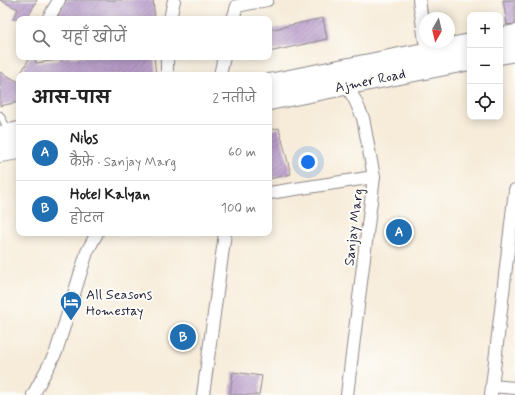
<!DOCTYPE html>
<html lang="hi">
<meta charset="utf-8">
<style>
body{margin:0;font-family:Mynerve,"Playpen Sans Deva",sans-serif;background:#f2f2f2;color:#222}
.controls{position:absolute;right:12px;top:12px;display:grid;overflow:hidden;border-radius:8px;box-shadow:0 2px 10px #0003}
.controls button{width:36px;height:36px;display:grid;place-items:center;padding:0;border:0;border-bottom:1px solid #e0e0e0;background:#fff;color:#222;font:20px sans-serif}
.compass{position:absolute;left:419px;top:12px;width:36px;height:36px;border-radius:50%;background:#fff;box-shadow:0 2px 10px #0003;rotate:188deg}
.you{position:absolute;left:308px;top:162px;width:14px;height:14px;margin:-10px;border:3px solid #fff;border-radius:50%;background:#1a73e8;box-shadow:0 0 0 6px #1a73e833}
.badge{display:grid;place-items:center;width:26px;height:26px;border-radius:50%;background:#1f6fb2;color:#fff;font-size:13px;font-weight:700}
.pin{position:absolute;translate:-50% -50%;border:2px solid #fff;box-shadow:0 1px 4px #0006}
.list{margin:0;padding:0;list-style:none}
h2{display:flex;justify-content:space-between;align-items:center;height:52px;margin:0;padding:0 16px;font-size:17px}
h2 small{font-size:13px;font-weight:400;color:#767676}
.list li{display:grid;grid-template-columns:26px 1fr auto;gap:12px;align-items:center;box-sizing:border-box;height:56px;padding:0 16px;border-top:1px solid #e0e0e0}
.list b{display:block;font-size:15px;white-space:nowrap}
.list p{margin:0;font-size:13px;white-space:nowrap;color:#767676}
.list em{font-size:13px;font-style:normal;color:#767676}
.icon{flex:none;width:22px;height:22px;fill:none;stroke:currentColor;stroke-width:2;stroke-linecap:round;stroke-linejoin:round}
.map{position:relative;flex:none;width:515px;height:395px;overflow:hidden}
.search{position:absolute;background:#fff;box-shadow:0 2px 10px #0003;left:16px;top:16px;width:256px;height:44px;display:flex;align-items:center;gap:10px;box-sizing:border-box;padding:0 14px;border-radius:8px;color:#767676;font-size:15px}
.panel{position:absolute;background:#fff;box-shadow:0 2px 10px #0003;left:16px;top:72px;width:256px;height:164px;border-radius:8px}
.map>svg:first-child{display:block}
</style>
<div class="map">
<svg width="515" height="395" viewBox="0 0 515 395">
<defs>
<pattern id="building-hatch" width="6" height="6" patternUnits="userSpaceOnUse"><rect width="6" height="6" fill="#bca0cd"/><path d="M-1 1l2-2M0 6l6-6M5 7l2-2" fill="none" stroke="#9882a8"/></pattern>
</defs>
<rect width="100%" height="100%" fill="#fdfcf7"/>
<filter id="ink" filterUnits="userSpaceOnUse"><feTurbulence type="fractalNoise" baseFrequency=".025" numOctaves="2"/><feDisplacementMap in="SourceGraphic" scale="8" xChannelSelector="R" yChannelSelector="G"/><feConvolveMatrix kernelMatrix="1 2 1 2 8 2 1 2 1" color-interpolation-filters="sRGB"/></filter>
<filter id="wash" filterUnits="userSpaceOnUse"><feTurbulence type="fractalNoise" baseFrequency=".012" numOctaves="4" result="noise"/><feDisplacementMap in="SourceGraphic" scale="16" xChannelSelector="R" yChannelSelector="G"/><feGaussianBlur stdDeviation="0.9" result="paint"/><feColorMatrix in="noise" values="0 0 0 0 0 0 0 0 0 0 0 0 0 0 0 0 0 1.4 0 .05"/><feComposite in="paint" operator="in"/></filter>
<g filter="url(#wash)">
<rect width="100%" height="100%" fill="#f7ecda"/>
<g id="blocks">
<g fill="url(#building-hatch)">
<path d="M0 0H37L27 19H13L18 9Z"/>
<path d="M66 0H153L155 19H57Z"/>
<path d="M503 0H515V24L507 25Z"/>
<path d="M323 18 327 39 269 52V30Z"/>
<path d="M30 57H35L36 63 58 60V57H154L156 75H20Z"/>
<path d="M0 72 19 82V102L0 106Z"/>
<path d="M279 128 291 174 269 179V130Z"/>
<path d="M233 372 262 376 259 395H230Z"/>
</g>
</g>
</g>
<g filter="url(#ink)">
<use href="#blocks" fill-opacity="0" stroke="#8c878a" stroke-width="1"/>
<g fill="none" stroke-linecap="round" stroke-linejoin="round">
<g stroke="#8c878a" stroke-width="8">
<path id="service" d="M0 115 9 131"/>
</g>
<g stroke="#8c878a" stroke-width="14">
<g id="minor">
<path d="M419 0 425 41"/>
<path d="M48 19 59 0"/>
<path d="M170 19 174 0"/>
<path d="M233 19 237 6 267 0"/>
<path d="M167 75V57"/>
<path d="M220 75 224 57"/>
<path d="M344 79 346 85 355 100 363 118 374 177 347 395"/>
<path d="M269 193 374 177"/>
<path d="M492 386 515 388"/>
<path d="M33 395 56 352 87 252 97 233"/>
<path d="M203 395 225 233"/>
<path d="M491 395 515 190"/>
</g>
</g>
<g stroke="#8c878a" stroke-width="22">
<g id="trunk">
<path d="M500 38 515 35"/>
<path d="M500 54 515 51"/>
<path d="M269 84 470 44"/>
<path d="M269 100 470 60"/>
<path d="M0 136 19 132"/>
<path d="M0 152 19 149"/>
</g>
</g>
<use href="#service" stroke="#fff" stroke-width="6"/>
<use href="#minor" stroke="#fff" stroke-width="12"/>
<use href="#trunk" stroke="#fff" stroke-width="20"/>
</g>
</g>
<defs>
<g id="hotel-pin" transform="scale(1.15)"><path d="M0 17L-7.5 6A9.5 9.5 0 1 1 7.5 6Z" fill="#1f6fb2" stroke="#fdfcf7"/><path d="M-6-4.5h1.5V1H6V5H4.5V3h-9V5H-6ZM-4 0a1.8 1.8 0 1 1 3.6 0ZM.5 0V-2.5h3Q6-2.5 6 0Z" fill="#fff"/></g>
</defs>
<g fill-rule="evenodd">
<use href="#hotel-pin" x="71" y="302"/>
</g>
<g text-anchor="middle" stroke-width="4" stroke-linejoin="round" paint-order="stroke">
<g font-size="14" fill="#22223b" stroke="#fdfcf7">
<text transform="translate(370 80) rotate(-12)" y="5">Ajmer Road</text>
<text transform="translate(353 227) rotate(-83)" y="5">Sanjay Marg</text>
</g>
<g font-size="14" fill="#22223b" stroke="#fdfcf7" text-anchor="start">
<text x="86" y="299">All Seasons<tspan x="86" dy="16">Homestay</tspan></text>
</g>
</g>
</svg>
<div class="controls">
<button>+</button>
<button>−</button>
<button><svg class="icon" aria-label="locate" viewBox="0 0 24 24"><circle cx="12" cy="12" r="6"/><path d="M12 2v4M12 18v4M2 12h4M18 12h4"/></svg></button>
</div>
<svg class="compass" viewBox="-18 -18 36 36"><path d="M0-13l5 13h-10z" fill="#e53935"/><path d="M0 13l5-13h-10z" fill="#767676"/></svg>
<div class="you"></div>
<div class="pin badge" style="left:399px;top:232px">A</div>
<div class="pin badge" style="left:183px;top:337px">B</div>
<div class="search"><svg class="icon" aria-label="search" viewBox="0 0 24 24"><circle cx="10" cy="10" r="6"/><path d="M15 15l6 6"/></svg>यहाँ खोजें</div>
<section class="panel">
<h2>आस-पास<small>2 नतीजे</small></h2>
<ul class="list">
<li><span class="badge">A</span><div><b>Nibs</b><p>कैफ़े · Sanjay Marg</p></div><em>60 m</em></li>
<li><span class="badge">B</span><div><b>Hotel Kalyan</b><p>होटल</p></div><em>100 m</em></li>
</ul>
</section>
</div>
